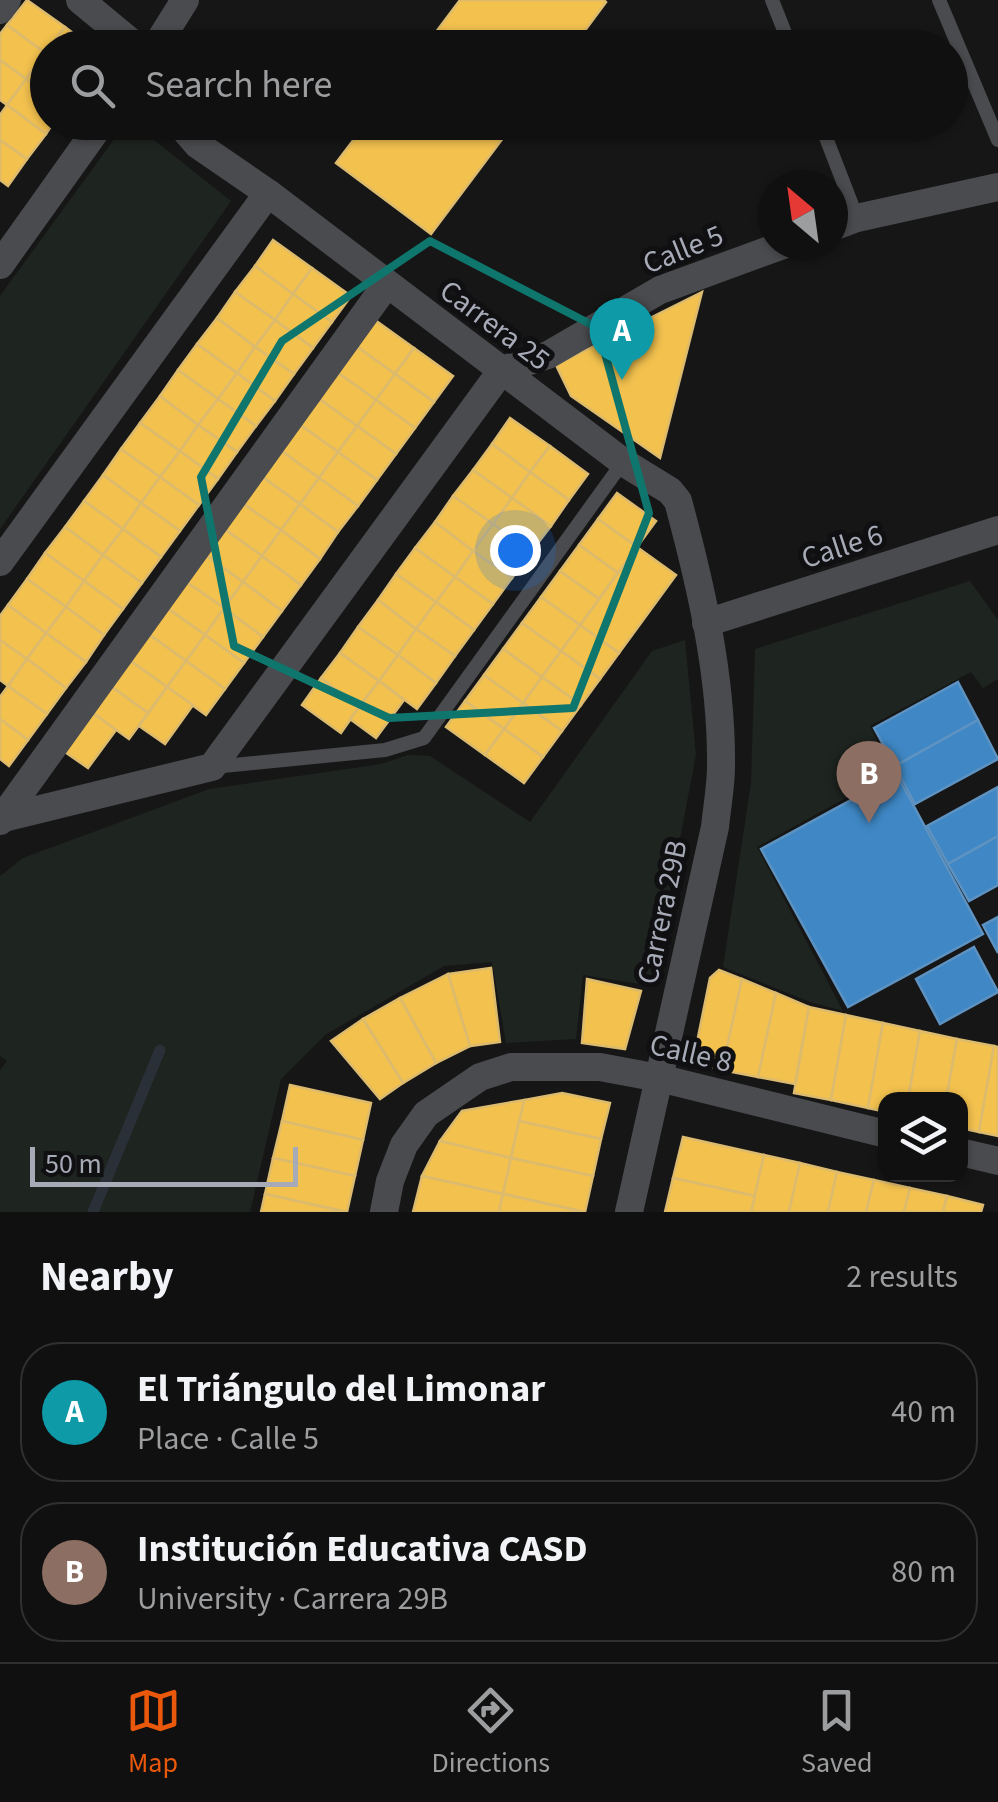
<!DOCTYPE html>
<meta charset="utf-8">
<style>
body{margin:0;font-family:"Source Sans 3",sans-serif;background:#1e1e1e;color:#f1f3f6}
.controls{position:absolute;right:30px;bottom:30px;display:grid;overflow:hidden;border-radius:20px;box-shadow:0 2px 8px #0004}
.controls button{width:90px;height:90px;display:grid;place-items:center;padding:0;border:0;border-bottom:2px solid #303030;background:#101010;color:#f1f3f6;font:50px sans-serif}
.compass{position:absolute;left:758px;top:170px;width:90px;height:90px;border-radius:50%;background:#101010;box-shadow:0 2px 8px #0004;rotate:331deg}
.scale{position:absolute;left:30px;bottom:25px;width:268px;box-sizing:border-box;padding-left:10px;border:5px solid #a7abb7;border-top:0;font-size:28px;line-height:35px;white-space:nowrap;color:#a7abb7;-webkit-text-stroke:8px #101012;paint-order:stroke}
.you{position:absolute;left:515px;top:550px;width:35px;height:35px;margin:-25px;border:8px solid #fff;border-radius:50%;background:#1a73e8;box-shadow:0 0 0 15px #1a73e833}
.badge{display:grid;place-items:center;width:65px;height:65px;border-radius:50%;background:#ea580c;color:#fff;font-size:32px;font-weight:700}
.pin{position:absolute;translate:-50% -82px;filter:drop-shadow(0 2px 5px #0008)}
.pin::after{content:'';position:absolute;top:52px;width:35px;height:30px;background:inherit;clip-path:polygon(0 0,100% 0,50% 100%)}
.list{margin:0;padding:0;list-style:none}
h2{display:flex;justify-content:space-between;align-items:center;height:130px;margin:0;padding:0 40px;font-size:42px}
h2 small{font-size:32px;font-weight:400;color:#9c9d9f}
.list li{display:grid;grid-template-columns:65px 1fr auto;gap:30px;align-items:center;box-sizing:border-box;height:140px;margin:0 20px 20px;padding:0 20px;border:2px solid #303030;border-radius:40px}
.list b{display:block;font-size:38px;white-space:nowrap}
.list p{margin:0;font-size:32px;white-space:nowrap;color:#9c9d9f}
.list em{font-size:32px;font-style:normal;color:#9c9d9f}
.icon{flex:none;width:55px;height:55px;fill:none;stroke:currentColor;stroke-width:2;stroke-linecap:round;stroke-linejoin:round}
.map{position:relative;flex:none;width:998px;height:1212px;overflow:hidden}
.search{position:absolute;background:#101010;box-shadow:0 2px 8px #0004;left:30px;right:30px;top:30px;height:110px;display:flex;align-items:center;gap:25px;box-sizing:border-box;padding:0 35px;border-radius:55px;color:#9c9d9f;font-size:38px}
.sheet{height:450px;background:#101010}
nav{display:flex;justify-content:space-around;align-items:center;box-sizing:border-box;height:140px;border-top:2px solid #303030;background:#101010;font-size:28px;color:#9c9d9f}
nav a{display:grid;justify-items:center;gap:5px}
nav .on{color:#ea580c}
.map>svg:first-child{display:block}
</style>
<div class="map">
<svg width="998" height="1212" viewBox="0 0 998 1212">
<rect width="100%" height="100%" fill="#161616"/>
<g fill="#1e241f">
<path d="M126 123H148L154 140 231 201 0 529V296Z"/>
<path d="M970 581 998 620V679L983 688 971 672 870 726 893 772 757 847 843 1011 810 1002 723 967 751 783 755 649Z"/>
<path d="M685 640 696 755 652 986 583 975 576 1039 506 1043 492 962 444 966 325 1035 281 1079 250 1212H0V1070L7 1061 0 1056V876L23 858 209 789 381 764 408 755 430 756 530 822 652 651Z"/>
</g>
<g fill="#f2c14e" stroke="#dcba6e" stroke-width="2.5">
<path d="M27 0 65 27 45 53 7 25Z"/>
<path d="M460 0H604L606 2 572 48H424Z"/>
<path d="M7 25 45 53 26 79 0 60V34Z"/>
<path d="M65 27 93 48H49Z"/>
<path d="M45 53 48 55V94L26 79Z"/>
<path d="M0 60 26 79 7 105 0 100Z"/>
<path d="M26 79 48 94V122H54L46 134 7 105Z"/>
<path d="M7 105 46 134 27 159 0 140V115Z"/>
<path d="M367 122H515L431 234 336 163Z"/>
<path d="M0 140 27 159 8 186 0 180Z"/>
<path d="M273 240 312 268 293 294 255 266Z"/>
<path d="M255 266 293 294 275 320 235 292Z"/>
<path d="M312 268 351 296 332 322 293 294Z"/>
<path d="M235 292 275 320 255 347 217 318Z"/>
<path d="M702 292 660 458 571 396 556 365Z"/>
<path d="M293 294 332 322 313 348 275 320Z"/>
<path d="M217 318 255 347 237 373 197 344Z"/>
<path d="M275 320 313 348 294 374 255 347Z"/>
<path d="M375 320 414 348 395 374 356 346Z"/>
<path d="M197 344 237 373 218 399 178 370Z"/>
<path d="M356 346 395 374 376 400 337 372Z"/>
<path d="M255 347 294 374 275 401 237 373Z"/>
<path d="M414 348 453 376 434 402 395 374Z"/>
<path d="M178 370 218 399 198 425 160 396Z"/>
<path d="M337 372 376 400 357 426 318 398Z"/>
<path d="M237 373 275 401 256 426 218 399Z"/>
<path d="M395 374 434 402 415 428 376 400Z"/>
<path d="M160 396 198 425 180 451 140 423Z"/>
<path d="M318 398 357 426 338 452 299 424Z"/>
<path d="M218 399 256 426 237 452 198 425Z"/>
<path d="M376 400 415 428 396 454 357 426Z"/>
<path d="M510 418 550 446 530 472 492 444Z"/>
<path d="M140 423 180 451 160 477 121 449Z"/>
<path d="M299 424 338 452 319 478 280 450Z"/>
<path d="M198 425 237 452 218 479 180 451Z"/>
<path d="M357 426 396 454 377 480 338 452Z"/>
<path d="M492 444 530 472 512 498 473 470Z"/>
<path d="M550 446 588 474 569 500 530 472Z"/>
<path d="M121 449 160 477 141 503 103 475Z"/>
<path d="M280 450 319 478 300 504 261 476Z"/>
<path d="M180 451 218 479 199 505 160 477Z"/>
<path d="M338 452 377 480 358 506 319 478Z"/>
<path d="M473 470 512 498 493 524 453 496Z"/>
<path d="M530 472 569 500 551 526 512 498Z"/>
<path d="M103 475 141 503 123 529 84 501Z"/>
<path d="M261 476 300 504 281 530 242 503Z"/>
<path d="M160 477 199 505 180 531 141 503Z"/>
<path d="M319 478 358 506 338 532 300 504Z"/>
<path d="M617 493 656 521 637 547 598 519Z"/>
<path d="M453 496 493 524 473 551 435 522Z"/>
<path d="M512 498 551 526 531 552 493 524Z"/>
<path d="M84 501 123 529 103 555 65 527Z"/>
<path d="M141 503 180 531 161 557 123 529Z"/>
<path d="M242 503 281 530 262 556 223 528Z"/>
<path d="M300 504 338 532 320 559 281 530Z"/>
<path d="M598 519 637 547 618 573 579 545Z"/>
<path d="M435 522 473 551 455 577 415 548Z"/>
<path d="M493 524 531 552 512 578 473 551Z"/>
<path d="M65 527 103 555 84 581 45 553Z"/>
<path d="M223 528 262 556 243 582 204 554Z"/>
<path d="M123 529 161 557 142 583 103 555Z"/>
<path d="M281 530 320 559 301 585 262 556Z"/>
<path d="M579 545 618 573 599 599 560 571Z"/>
<path d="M637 547 676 575 619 653 580 625Z"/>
<path d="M415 548 455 577 436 602 396 574Z"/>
<path d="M473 551 512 578 493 604 455 577Z"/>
<path d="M45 553 84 581 66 607 27 579Z"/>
<path d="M204 554 243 582 224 608 185 581Z"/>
<path d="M103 555 142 583 123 609 84 581Z"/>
<path d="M262 556 301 585 282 611 243 582Z"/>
<path d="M560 571 599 599 580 625 541 597Z"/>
<path d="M396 574 436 602 416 629 378 600Z"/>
<path d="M455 577 493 604 474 630 436 602Z"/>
<path d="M27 579 66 607 46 633 8 605Z"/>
<path d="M84 581 123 609 104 635 66 607Z"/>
<path d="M185 581 224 608 205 635 166 607Z"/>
<path d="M243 582 282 611 263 637 224 608Z"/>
<path d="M541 597 580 625 561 651 522 623Z"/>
<path d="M378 600 416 629 398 655 358 627Z"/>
<path d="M436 602 474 630 455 656 416 629Z"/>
<path d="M8 605 46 633 27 659 0 640V616Z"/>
<path d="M66 607 104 635 86 662 46 633Z"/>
<path d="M166 607 205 635 186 661 147 633Z"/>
<path d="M224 608 263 637 244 663 205 635Z"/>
<path d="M522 623 561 651 542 677 503 649Z"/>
<path d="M580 625 619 653 600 679 561 651Z"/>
<path d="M358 627 398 655 379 681 340 653Z"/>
<path d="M416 629 455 656 436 683 398 655Z"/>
<path d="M46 633 86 662 66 688 27 659Z"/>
<path d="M147 633 186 661 167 687 128 659Z"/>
<path d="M205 635 244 663 225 689 186 661Z"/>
<path d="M0 640 27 659 8 686 0 680Z"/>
<path d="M503 649 542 677 523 703 484 675Z"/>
<path d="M561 651 600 679 581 705 542 677Z"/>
<path d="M340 653 379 681 359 707 321 678Z"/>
<path d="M398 655 436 683 417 709 379 681Z"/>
<path d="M27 659 66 688 47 714 8 686Z"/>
<path d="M128 659 167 687 148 713 109 685Z"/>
<path d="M186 661 225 689 206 715 167 687Z"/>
<path d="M484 675 523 703 504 729 465 701Z"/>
<path d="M542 677 581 705 562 731 523 703Z"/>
<path d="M321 678 359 707 341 733 302 705Z"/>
<path d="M379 681 404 700 376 738 350 719Z"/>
<path d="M109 685 148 713 129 739 90 711Z"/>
<path d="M8 686 47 714 28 740 0 719V697Z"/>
<path d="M167 687 193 705 165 744 139 726Z"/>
<path d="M465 701 504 729 485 755 446 727Z"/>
<path d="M523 703 562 731 543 757 504 729Z"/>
<path d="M90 711 116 730 88 768 62 750Z"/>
<path d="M0 719 28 740 9 766 0 759Z"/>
<path d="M504 729 543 757 524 783 485 755Z"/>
<path d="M491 968 500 1042 470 1046 448 974Z"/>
<path d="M719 970 742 979 722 1070 693 1062 710 978Z"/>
<path d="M448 974 470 1046 436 1063 400 998Z"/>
<path d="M587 979 641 991 625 1049 582 1043Z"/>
<path d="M742 979 776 993 758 1077 722 1070Z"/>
<path d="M776 993 809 1007 795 1084 758 1077Z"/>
<path d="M400 998 436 1063 403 1083 363 1019Z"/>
<path d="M809 1007 846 1015 831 1100 794 1093Z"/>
<path d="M846 1015 883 1023 868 1108 831 1100Z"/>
<path d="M363 1019 403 1083 380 1099 331 1041Z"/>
<path d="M883 1023 920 1031 908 1100H886V1112L868 1108Z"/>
<path d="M920 1031 957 1039 946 1100H908Z"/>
<path d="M957 1039 994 1046 979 1132 960 1128V1100H946Z"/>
<path d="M994 1046 998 1047V1136L979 1132Z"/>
<path d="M290 1085 371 1103 363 1140 282 1121Z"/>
<path d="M562 1093 610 1103 601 1139 519 1121 524 1100Z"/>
<path d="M524 1100 511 1158 440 1141 462 1111Z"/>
<path d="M282 1121 363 1140 355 1176 273 1158Z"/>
<path d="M519 1121 601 1139 593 1176 511 1158Z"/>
<path d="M683 1137 764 1155 755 1196 673 1178Z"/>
<path d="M440 1141 511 1158 503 1194 422 1176Z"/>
<path d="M764 1155 800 1163 789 1212H751Z"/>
<path d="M273 1158 355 1176 347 1212 265 1194Z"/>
<path d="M511 1158 593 1176 585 1212 503 1194Z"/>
<path d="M800 1163 837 1172 828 1212H789Z"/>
<path d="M837 1172 874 1180 866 1212H828Z"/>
<path d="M422 1176 503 1194 499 1212H413Z"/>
<path d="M673 1178 755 1196 751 1212H665Z"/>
<path d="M874 1180 910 1188 904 1212H866Z"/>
<path d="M910 1188 947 1196 943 1212H904Z"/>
<path d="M265 1194 346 1212H261Z"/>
<path d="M503 1194 584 1212H499Z"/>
<path d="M947 1196 983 1205 981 1212H943Z"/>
</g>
<g fill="#3f88c5" stroke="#5e92c1" stroke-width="2.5">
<path d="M958 682 978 720 895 766 874 728Z"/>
<path d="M978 720 998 759 915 804 895 766Z"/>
<path d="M897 775 983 934 848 1007 761 849Z"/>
<path d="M998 787V836L948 864 927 826Z"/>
<path d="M998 836V885L969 901 948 864Z"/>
<path d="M998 917V953L983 925Z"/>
<path d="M974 947 998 992 940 1024 916 979Z"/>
</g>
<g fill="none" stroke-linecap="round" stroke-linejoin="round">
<path stroke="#293037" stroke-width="11" d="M93 1212 160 1050"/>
<g stroke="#4a4b4e" stroke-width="14">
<path d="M772 0 791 48"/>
<path d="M939 0 998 140"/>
<path d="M820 122 857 218"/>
<path d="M213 767 385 750 424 738 623 462"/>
</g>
<g stroke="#4a4b4e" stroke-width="28">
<path d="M80 0 138 48"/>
<path d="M0 10 7 0"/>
<path d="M155 48 185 0"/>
<path d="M178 122 198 145 268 193 623 462 670 491 678 501C701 586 722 677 721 766 721 786 717 807 715 827L629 1212"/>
<path d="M833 227 857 218 998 187"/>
<path d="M0 265 102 122"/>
<path d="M0 562 268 193"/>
<path d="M706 623 998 530"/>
<path d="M0 819 212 767 502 370 548 355 660 290 783 245"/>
<path d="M0 821 386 285"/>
<path d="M960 1152 998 1161"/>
<path d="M384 1212 390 1181 404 1145 426 1114 480 1077 511 1067H600L659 1078 886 1134"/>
</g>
</g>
<path fill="none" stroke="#0f766e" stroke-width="8" stroke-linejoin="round" d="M430 241 598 328 649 513 573 708 389 718 234 646 201 477 282 341Z"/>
<g text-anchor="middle" stroke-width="10" stroke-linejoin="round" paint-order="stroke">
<g font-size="30" fill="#a7abb7" stroke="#101012">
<text transform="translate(683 249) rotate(-22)" y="10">Calle 5</text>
<text transform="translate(495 325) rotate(37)" y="10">Carrera 25</text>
<text transform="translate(842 546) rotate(-18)" y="10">Calle 6</text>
<text transform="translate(662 912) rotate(-78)" y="10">Carrera 29B</text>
<text transform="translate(691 1053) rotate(13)" y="10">Calle 8</text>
</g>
</g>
</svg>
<div class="controls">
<button><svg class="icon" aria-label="layers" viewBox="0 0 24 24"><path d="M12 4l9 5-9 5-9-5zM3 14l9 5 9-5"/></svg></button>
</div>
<svg class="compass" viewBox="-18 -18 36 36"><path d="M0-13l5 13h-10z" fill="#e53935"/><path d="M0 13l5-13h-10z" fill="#9c9d9f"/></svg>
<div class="scale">50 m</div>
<div class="you"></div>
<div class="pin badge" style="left:622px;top:380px;background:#0f9aa8">A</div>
<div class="pin badge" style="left:869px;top:823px;background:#8d6e63">B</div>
<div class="search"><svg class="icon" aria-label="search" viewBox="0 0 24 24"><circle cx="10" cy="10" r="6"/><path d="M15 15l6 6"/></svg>Search here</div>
</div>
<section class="sheet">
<h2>Nearby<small>2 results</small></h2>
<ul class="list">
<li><span class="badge" style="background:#0f9aa8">A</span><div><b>El Triángulo del Limonar</b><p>Place · Calle 5</p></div><em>40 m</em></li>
<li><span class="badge" style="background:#8d6e63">B</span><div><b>Institución Educativa CASD</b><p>University · Carrera 29B</p></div><em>80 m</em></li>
</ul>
</section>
<nav>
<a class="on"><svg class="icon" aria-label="map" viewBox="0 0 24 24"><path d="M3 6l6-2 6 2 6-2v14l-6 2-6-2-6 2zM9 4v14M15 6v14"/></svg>Map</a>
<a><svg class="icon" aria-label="directions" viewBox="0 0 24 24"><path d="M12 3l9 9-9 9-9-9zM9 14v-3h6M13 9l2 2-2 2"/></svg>Directions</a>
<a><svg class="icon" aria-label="saved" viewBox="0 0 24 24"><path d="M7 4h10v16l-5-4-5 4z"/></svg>Saved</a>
</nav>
